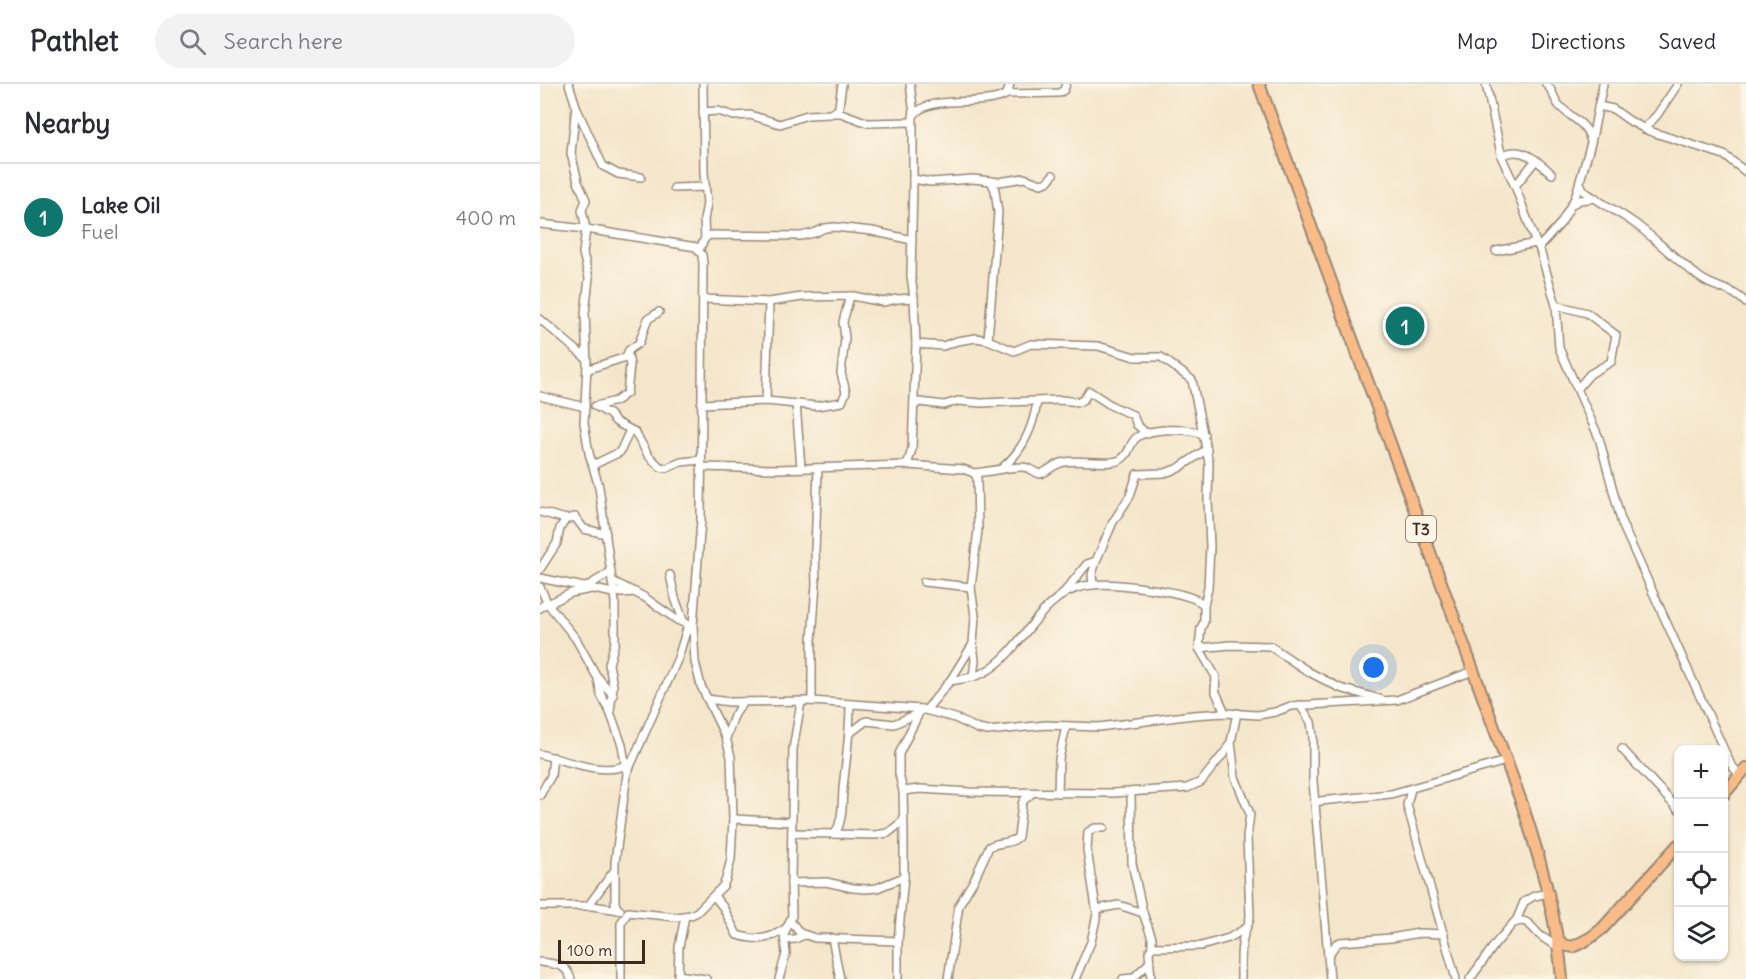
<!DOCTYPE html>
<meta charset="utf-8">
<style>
body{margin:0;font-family:Delius,sans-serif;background:#f2f2f3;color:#2b2b33}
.controls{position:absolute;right:18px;bottom:18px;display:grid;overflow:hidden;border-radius:12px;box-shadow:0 2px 4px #0004}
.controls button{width:54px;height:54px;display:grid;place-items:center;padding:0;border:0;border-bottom:2px solid #e1e1e2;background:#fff;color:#2b2b33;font:30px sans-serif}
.scale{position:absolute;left:18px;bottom:15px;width:87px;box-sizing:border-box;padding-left:6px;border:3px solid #3b2a1e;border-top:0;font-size:16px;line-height:21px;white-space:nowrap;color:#3b2a1e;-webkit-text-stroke:4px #fcf5e5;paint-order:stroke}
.you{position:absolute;left:834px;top:584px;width:21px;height:21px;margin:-15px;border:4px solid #fff;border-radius:50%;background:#1a73e8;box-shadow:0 0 0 9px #1a73e833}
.badge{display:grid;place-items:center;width:39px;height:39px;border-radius:50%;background:#0f766e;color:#fff;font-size:20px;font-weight:700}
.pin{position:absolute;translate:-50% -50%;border:3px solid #fff;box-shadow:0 2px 6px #0006}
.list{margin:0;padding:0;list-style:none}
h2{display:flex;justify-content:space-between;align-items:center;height:78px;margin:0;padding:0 24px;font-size:26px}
h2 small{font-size:20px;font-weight:400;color:#7c7c81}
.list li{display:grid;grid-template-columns:39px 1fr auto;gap:18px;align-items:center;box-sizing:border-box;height:108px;padding:0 24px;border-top:2px solid #e1e1e2}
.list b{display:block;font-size:22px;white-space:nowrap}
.list p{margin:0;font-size:20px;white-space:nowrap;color:#7c7c81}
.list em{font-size:20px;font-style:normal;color:#7c7c81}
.icon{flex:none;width:33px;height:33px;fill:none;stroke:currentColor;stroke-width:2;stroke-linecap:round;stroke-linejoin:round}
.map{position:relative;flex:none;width:1206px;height:895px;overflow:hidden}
header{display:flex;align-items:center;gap:36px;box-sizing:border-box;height:84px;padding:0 30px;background:#fff;border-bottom:2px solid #e1e1e2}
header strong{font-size:28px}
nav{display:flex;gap:33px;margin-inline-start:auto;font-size:21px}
.search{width:420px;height:54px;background:#f2f2f3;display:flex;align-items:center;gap:15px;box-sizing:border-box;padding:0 21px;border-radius:33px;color:#7c7c81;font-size:22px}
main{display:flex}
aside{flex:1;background:#fff}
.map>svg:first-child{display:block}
</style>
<header>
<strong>Pathlet</strong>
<div class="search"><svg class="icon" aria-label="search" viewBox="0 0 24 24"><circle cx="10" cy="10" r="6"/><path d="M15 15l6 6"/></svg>Search here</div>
<nav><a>Map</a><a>Directions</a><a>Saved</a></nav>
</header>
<main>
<aside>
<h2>Nearby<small></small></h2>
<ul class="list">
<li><span class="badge">1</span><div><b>Lake Oil</b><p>Fuel</p></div><em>400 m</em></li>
</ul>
</aside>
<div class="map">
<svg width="1206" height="895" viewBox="0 0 1206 895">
<rect width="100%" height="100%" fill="#fcf5e5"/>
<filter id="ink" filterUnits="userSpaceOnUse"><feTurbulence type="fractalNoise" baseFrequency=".0167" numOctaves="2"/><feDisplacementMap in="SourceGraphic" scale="12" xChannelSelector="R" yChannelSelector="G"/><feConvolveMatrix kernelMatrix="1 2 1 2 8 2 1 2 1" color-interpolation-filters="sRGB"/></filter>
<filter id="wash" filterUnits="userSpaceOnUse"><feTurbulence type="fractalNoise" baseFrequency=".008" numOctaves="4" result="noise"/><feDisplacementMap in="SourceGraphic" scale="24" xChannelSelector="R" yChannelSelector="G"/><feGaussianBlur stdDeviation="1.35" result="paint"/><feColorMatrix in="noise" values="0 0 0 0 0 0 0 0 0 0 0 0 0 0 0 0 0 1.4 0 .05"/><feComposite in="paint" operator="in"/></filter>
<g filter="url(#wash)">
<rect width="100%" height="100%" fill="#f4e6cb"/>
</g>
<g filter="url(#ink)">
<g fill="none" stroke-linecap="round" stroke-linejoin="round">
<g stroke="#988874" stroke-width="10">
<g id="minor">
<path d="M29 0 36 22 31 69 38 98 46 116 42 126 46 145 43 169 49 194 45 229 47 281 44 339 49 369 59 403 75 518V558L69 580 73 602 70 628 82 661 87 690 75 778V819L78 826"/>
<path d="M163 0 164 89 167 119 164 136 165 154"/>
<path d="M370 0 374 30"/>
<path d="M946 0 962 74 975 102 996 159 999 163 1016 221 1019 264 1059 354 1082 440 1190 679 1200 692"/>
<path d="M1006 0C1013 6 1013 13 1018 20 1028 33 1047 38 1050 55"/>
<path d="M467 10 519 9 524 6 526 0"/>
<path d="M1058 22 1073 25 1090 37 1109 47 1184 71 1206 88"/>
<path d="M36 23 63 82 78 90 101 93"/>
<path d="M163 28 178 27 194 32 210 31 240 40 267 31 290 30 298 26 299 22 302 0"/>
<path d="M293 29H301L328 39 372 38"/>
<path d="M1104 45 1117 31 1138 0"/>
<path d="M961 72C981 60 998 77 1012 90"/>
<path d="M373 95 391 98 433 95 459 98 484 94 501 100 507 98 513 91"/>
<path d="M1040 99 1044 107C1063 121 1084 130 1102 145 1122 161 1141 180 1162 195 1177 205 1194 205 1206 219"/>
<path d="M975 102 996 76"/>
<path d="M134 104 165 103"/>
<path d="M1032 120 1040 116 1056 114"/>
<path d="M0 140 46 145 156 163 162 171 163 179 161 436 153 542 155 578 161 602 186 654 191 673 193 735 191 775 186 795 183 802 157 828 151 831 136 833 88 828 81 839V895"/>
<path d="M999 163 1021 139 1035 114 1051 59 1063 0"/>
<path d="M159 166 165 154 170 151 261 152 274 149 285 144 295 143 332 147 372 156"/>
<path d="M956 167 996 159"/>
<path d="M164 215 229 218 262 213 313 212 343 218 357 215 374 214"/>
<path d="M1016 221 1047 229 1076 251 1071 278 1050 290 1038 304"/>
<path d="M0 235 47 275"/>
<path d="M448 256 458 129 455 106 451 97"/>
<path d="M376 260 403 262 417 257 436 254 448 256 474 267 491 260 558 262 595 273H621L652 296 669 379 668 416 670 462 668 504 664 521"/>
<path d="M47 288 49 285 86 273 89 266 99 259 108 235 119 228"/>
<path d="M0 312 45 323"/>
<path d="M226 317 229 218"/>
<path d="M161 320 226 317 277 322 302 318 306 308 301 289 305 254 303 238 310 212"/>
<path d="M256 320 261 383"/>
<path d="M55 322 69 330 76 338 95 348 108 371 120 383 127 384 141 378 161 376"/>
<path d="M56 322 76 317 87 309 90 281 88 271"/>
<path d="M374 322 379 318 404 321 418 317 441 319 521 316 539 318 544 315 549 307 572 322 593 331 597 341 607 350"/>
<path d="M53 381 80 368 90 346"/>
<path d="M367 381 372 365 376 260 374 214 371 192 373 99V32C391 8 442 25 467 10L470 0"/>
<path d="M161 383 238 385 367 381 423 385 434 389 437 394 438 446 431 503 435 532 433 560 410 597 386 626"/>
<path d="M461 385C482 368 493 344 497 318"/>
<path d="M434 389C450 388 467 383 482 383 490 383 493 388 500 390 509 387 515 379 525 378 540 375 567 382 580 376 590 371 589 360 596 354 608 344 651 343 664 351"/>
<path d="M0 428 26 435 35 433 44 445 66 450"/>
<path d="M0 485 17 459 20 444 26 435"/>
<path d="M130 491 135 514 144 539"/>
<path d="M0 494 73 509"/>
<path d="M72 497 104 513 137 536 151 542"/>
<path d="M384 498 431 503"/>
<path d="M553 501 552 491 556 477 573 438 590 412 597 390 625 389 639 384 667 365"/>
<path d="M0 503 8 520 36 555 56 591 73 611"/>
<path d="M46 503 71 488"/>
<path d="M73 507 82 509 95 508"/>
<path d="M522 511 547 480 556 477"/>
<path d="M8 520 31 509 51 505"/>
<path d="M0 524 7 518"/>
<path d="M659 564 690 561 730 562 769 588 800 604 840 615"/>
<path d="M433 593 435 576 433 560"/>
<path d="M58 595 61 611 70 628"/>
<path d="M410 597C422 595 435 594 445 588 483 567 499 511 544 502 566 498 591 502 613 505 626 507 656 512 664 521V538L661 544 659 564 676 593 675 606 685 629"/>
<path d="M167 615 190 618 272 617 381 625 415 634 438 645 448 647 506 641 559 643 653 631 685 629 718 631 735 628 751 622 857 616 933 587"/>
<path d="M272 617V556L276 500 275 467 278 384"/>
<path d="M760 621 771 638 773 652V697L790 895"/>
<path d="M310 649 326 637 354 640 379 629"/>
<path d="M186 654 194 632 203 618"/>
<path d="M691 658 695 693 710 730 707 753 710 831C710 838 708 839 706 845 700 856 701 882 701 895"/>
<path d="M1082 665 1138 725"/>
<path d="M0 670C23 676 64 692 86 681"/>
<path d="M88 687 138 574 148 541"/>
<path d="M871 705 867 721 916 895"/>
<path d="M363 707 380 705 429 708 573 709 647 704 661 698 685 668 691 658 697 629"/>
<path d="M518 709 519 675 526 642"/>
<path d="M591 709 592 779 603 829 612 854V863"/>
<path d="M0 711 11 692 13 673"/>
<path d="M775 719 780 717 851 710 966 677"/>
<path d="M193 735 252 738"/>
<path d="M252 749 335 751 348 749 363 737"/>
<path d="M295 750C305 732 301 715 304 695 307 670 310 646 310 620"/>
<path d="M251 799 286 798 313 804 326 805 337 804 364 793"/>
<path d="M174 812 183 823 197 851C218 857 229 856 246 844"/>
<path d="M0 822H52L80 826"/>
<path d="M48 822 74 787"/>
<path d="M557 825 579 821 603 829"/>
<path d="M251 838 260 849 275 854 358 857"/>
<path d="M974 839C989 832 992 846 1002 853 1008 857 1014 860 1020 864"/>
<path d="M292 854 300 895"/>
<path d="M245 856 255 855 264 851"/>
<path d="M788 872 796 860 800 858 851 854 879 849 904 850"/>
<path d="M0 878C14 880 26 879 31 895"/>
<path d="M138 891 166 895"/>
<path d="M138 895 139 863 145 832"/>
<path d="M239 895 246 870 244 850 252 832 251 799 253 665 261 618"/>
<path d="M358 895V857L364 793V750L363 707 359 690V670L381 625"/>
<path d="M408 895 419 821 434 796 449 763C458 757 470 761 478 753L482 720 484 716 491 710"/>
<path d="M535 895 551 858 557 830 547 766 548 748 555 744H564"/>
<path d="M583 895 593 894 608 880"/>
<path d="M611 895 609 868 612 863 661 862 689 854 706 844"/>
<path d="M930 895 956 859 977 835 984 818 994 812 1009 809"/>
</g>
</g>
<g stroke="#988874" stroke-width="14">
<g id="primary">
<path d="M1184 710 1206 684"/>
<path d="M1019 856 1023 861 1033 863 1050 854 1062 845 1138 761"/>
</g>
</g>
<g stroke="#988874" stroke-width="14">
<path id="trunk" d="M719 0 982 720C1001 778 1017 834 1022 895"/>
</g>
<use href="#minor" stroke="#fff" stroke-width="7"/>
<use href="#primary" stroke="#f9bc89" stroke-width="10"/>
<use href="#trunk" stroke="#f9bc89" stroke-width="10"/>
</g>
</g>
<g text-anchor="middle" stroke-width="4.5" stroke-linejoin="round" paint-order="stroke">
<rect fill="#fcf5e5" stroke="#75675a" stroke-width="1.5" x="866" y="432" width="30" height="26" rx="4.5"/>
<g font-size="16" font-weight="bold" fill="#3b2a1e">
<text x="881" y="451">T3</text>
</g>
</g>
</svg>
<div class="controls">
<button>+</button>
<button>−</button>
<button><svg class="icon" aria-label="locate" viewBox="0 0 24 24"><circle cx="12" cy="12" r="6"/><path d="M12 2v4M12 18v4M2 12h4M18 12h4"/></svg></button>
<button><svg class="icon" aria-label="layers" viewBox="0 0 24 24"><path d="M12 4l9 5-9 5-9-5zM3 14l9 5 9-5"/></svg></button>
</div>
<div class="scale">100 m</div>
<div class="you"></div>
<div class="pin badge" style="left:865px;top:242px">1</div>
</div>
</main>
